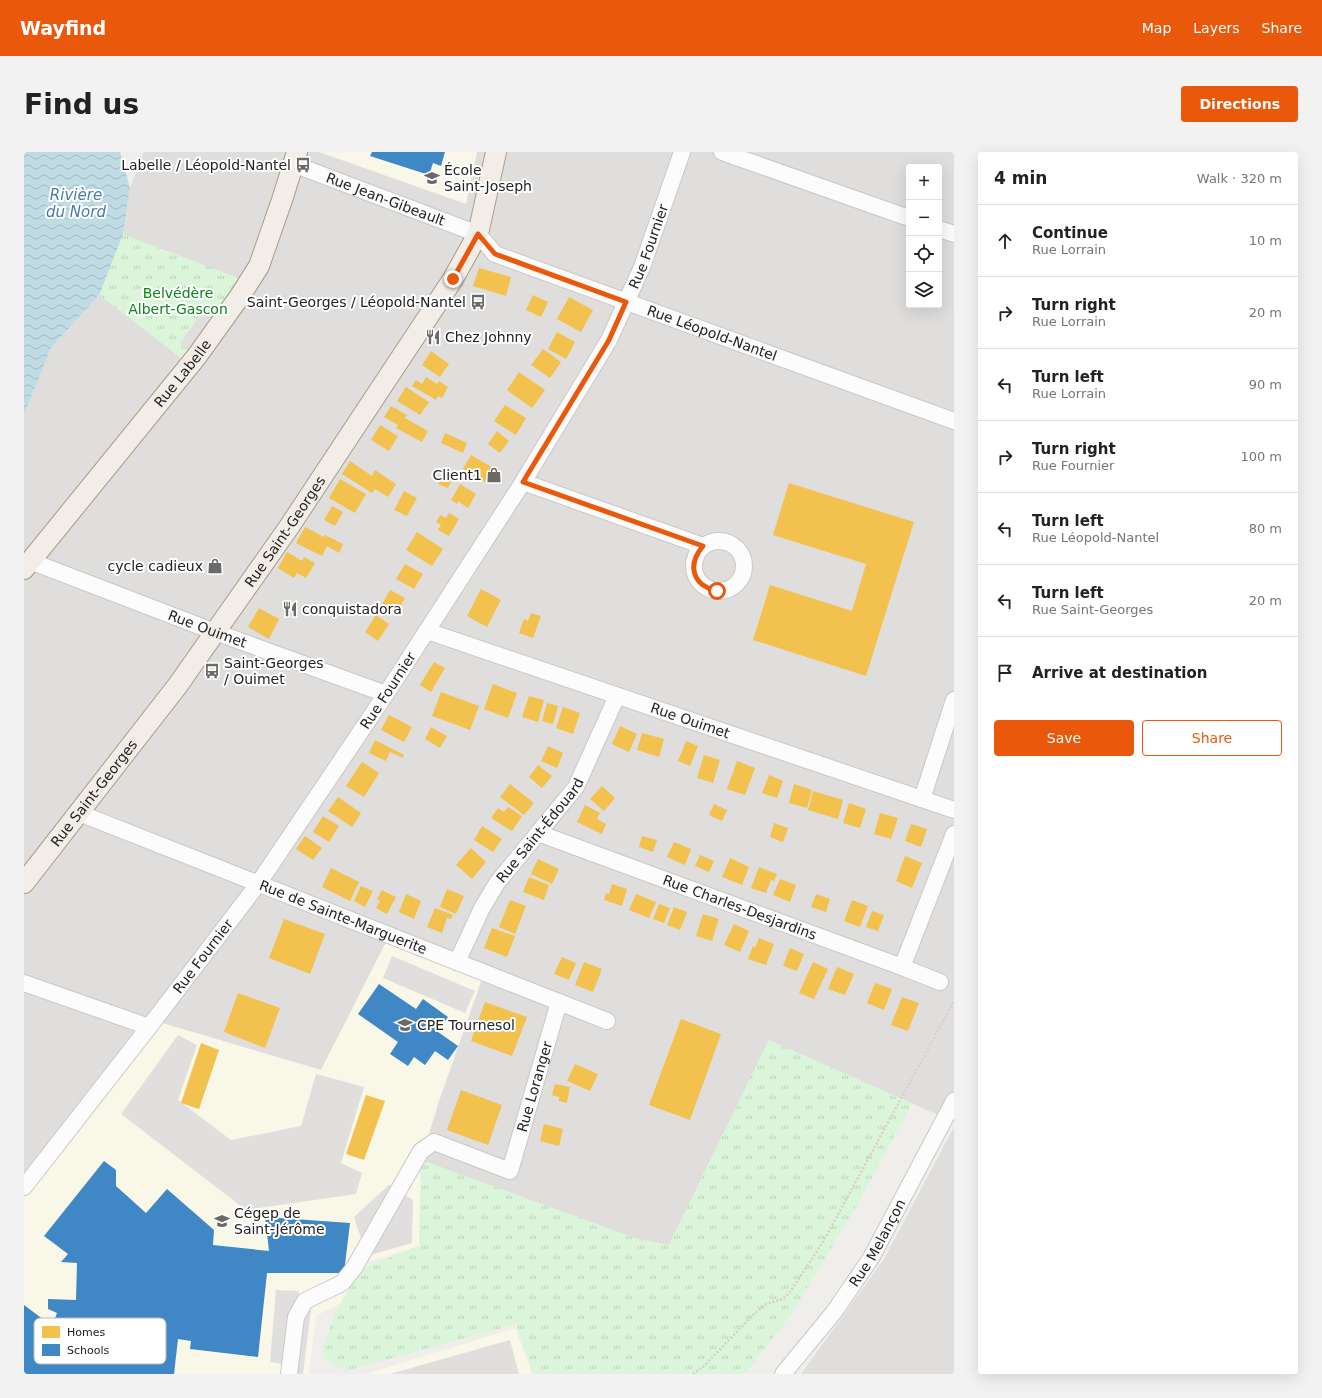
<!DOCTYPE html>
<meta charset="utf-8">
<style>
body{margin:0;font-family:"DejaVu Sans",sans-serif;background:#f2f2f2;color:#222}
.controls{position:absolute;right:12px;top:12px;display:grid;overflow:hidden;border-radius:4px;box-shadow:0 4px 16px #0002}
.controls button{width:36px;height:36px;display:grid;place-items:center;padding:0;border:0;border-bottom:1px solid #e0e0e0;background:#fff;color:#222;font:20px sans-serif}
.stop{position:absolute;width:12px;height:12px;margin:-9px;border:3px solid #ea580c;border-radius:50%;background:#fff}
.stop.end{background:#ea580c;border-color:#fff;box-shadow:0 1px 4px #0008}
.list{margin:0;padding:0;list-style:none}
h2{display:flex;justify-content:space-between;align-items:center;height:52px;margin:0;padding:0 16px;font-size:17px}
h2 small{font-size:13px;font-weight:400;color:#767676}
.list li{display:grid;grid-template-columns:26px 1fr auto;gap:12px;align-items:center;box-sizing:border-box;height:72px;padding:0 16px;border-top:1px solid #e0e0e0}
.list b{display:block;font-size:15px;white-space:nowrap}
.list p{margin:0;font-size:13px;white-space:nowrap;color:#767676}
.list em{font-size:13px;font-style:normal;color:#767676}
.actions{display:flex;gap:8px;padding:12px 16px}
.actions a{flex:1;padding:9px 0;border:1px solid #ea580c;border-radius:4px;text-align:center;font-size:14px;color:#ea580c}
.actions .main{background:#ea580c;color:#fff}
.icon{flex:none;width:22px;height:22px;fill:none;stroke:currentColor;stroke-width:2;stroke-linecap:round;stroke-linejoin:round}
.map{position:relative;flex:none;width:930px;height:1222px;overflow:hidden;border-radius:4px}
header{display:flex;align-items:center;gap:24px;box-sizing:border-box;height:56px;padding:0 20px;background:#ea580c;color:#fff}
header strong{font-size:19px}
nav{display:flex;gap:22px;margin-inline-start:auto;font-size:14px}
.intro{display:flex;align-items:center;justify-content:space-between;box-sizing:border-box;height:96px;padding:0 24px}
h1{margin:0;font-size:28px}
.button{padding:10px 18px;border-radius:4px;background:#ea580c;color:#fff;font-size:14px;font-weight:700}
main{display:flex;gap:24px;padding:0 24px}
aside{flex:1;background:#fff;border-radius:4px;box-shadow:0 4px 16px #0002}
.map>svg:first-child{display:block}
</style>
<header>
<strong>Wayfind</strong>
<nav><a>Map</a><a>Layers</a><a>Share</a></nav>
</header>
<div class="intro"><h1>Find us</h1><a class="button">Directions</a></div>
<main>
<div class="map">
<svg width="930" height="1222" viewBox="0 0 930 1222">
<defs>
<pattern id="park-tufts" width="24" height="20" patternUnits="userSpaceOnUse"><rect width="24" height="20" fill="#daf5da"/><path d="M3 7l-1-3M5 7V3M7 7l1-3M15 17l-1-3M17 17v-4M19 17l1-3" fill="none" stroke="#bbd2bb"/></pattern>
<pattern id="water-waves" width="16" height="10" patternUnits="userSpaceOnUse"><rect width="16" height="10" fill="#bfdbe3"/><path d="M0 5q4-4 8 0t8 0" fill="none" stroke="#a4bcc2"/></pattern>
</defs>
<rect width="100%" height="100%" fill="#f0eeeb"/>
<g fill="#dfdedc" fill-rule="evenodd">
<path d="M120 0H930V970L745 888 645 1093 613 1087 397 1008 414 952 362 791 297 918 138 871 0 1044V260L4 253 27 196 75 143 99 82 106 36ZM885 15H915V153H885Z"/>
<path d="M930 975V1222H777L860 1107Z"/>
</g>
<g fill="#f8f7e8">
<path d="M295 0H453L442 52Z"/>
<path d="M362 790 458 827 414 952 397 1008 395 1094 344 1110 341 1138 292 1164 285 1222H0V1044L138 871 297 918Z"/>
<path d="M491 1176 508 1222H342Z"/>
</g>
<g fill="url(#park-tufts)">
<path d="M99 82 222 129 162 210 75 143Z"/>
<path d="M745 888 888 952 828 1062 766 1164 721 1222H509L492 1172 321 1219 302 1207 298 1196 312 1159 337 1117 395 1094 397 1008 613 1087 645 1093Z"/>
</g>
<g fill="#e0dfde">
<path d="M179 159 194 169 169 202 156 192Z"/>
<path d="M188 217 295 291 279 315 170 241Z"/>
<path d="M368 804 451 839 441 861 359 826Z"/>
<path d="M643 838 659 842 633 907 586 890 597 865Z"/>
<path d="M154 883 173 893 154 948 207 988 277 974 292 922 340 935 317 1011 338 1021 332 1042 222 1058 97 962Z"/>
<path d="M600 972 637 986 606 1074 529 1047 535 1029 573 1042Z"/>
<path d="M365 1033 389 1048 388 1091 343 1104 330 1065Z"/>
<path d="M252 1138 275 1139 274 1152 287 1158 279 1222H260V1212L246 1210Z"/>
<path d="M486 1188 495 1222H366Z"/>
</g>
<path fill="url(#water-waves)" d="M0 0H96L106 36 99 82 75 143 27 196 4 253 0 260Z"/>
<g fill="#f2c14e">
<path d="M455 116 487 125 482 144 449 134Z"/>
<path d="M509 143 524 150 517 165 502 158Z"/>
<path d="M545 145 569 158 557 180 533 167Z"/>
<path d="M533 180 551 190 542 207 524 197Z"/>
<path d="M519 197 537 210 526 226 507 213Z"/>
<path d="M407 199 425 212 416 225 398 213Z"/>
<path d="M495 220 521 238 508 256 483 238Z"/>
<path d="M402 225 413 232 415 229 424 235 418 246 414 244 412 248 388 234 392 228 398 232Z"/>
<path d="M382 235 405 250 396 263 373 249Z"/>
<path d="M481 253 502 266 492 283 470 269Z"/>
<path d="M367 254 383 263 381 266 404 279 398 290 372 276 374 273 360 265Z"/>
<path d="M356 273 374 284 365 299 347 288Z"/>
<path d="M473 279 485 289 476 301 464 292Z"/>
<path d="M421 281 443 291 439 301 417 291Z"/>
<path d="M447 303 469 316 461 330 439 317Z"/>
<path d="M326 309 348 324 351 318 372 332 364 345 351 337 348 341 318 322Z"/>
<path d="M417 323 428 328 424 336 414 332Z"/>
<path d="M316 327 342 342 331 361 305 346Z"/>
<path d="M765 331 890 370 842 524 729 488 746 433 828 459 842 412 749 383Z"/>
<path d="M436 332 452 342 444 356 434 349 433 352 427 348Z"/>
<path d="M380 339 393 346 383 364 370 358Z"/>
<path d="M308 354 319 360 311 374 300 368Z"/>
<path d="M425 361 435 367 425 384 414 378 417 373 412 370 416 363 422 366Z"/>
<path d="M281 375 300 385 301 383 319 392 315 401 303 394 298 404 272 391Z"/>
<path d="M393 380 419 397 408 414 382 398Z"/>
<path d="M263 400 278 409 280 405 291 411 282 426 273 421 270 426 254 416Z"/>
<path d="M381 412 399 422 390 437 372 427Z"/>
<path d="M457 437 477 448 463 475 443 464Z"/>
<path d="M366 438 381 446 373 460 358 452Z"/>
<path d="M235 456 255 467 245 487 224 475Z"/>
<path d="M507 461 517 464 509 486 495 481 500 467 504 469Z"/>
<path d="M352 463 365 472 354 489 341 480Z"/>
<path d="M410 510 421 516 407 540 396 533Z"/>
<path d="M469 532 493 541 484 566 460 557Z"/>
<path d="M417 540 455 554 446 578 408 564Z"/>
<path d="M505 544 520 548 514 570 498 565Z"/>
<path d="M523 551 534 554 529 572 518 569Z"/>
<path d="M539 555 556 561 549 582 532 576Z"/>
<path d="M365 563 388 575 380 590 357 578Z"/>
<path d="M596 574 613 582 605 600 588 592Z"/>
<path d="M407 575 423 584 416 596 401 587Z"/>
<path d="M618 581 640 587 635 605 613 598Z"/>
<path d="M351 588 380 603 379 606 366 600 362 609 345 601Z"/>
<path d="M662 589 674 594 666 614 654 609Z"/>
<path d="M524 594 539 601 533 616 517 609Z"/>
<path d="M680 603 696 608 689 631 673 626Z"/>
<path d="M713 609 731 616 721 643 703 637Z"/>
<path d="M338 610 355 621 340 645 322 634Z"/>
<path d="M514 613 528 624 518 636 505 625Z"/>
<path d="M745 623 759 629 753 646 738 641Z"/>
<path d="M486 632 510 651 500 663 476 645Z"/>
<path d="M770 632 788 638 783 656 765 651Z"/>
<path d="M578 634 591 646 580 659 566 647Z"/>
<path d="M789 639 819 648 814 667 784 658Z"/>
<path d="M314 645 337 661 328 675 304 659Z"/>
<path d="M825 651 842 657 836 676 819 671Z"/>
<path d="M690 652 703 658 698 669 685 663Z"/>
<path d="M561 653 576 661 573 667 582 672 578 682 553 670Z"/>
<path d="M484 655 498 664 488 679 467 666 474 656 480 660Z"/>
<path d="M856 661 874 666 867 687 850 682Z"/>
<path d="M299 664 315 674 305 690 289 680Z"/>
<path d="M750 671 764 676 759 690 746 685Z"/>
<path d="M887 672 903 677 897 695 881 689Z"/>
<path d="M458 674 478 687 469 700 450 688Z"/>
<path d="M281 684 298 696 289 708 272 697Z"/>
<path d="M618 684 633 688 629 700 615 695Z"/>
<path d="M650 690 667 697 661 713 643 705Z"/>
<path d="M447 696 462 710 448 727 432 713Z"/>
<path d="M676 703 690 709 685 720 671 714Z"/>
<path d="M881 704 898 711 888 736 872 729Z"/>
<path d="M706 706 725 715 718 733 698 725Z"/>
<path d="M514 707 535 717 528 732 507 722Z"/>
<path d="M735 715 753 722 750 729 747 728 742 741 727 736Z"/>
<path d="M307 716 335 730 326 749 298 735Z"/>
<path d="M505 725 525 733 520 748 499 740Z"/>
<path d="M756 727 772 733 766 750 749 743Z"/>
<path d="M588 732 603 737 598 754 580 748 582 741 585 742Z"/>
<path d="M337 734 349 739 341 755 330 749Z"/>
<path d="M423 737 440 744 432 762 416 755Z"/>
<path d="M358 738 372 745 363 762 352 756 356 749 353 747Z"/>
<path d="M382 742 397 749 390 767 375 760Z"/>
<path d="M612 742 632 750 625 766 605 758Z"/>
<path d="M792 742 806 747 802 760 787 755Z"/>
<path d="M486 748 502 754 491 782 475 775Z"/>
<path d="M828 748 844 754 836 775 820 769Z"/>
<path d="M635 752 646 756 640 771 629 767Z"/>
<path d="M650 755 663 760 656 778 643 773Z"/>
<path d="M411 756 429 763 427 767 423 766 418 781 403 775Z"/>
<path d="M848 759 860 763 854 779 842 775Z"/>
<path d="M679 762 695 767 688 789 672 784Z"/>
<path d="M260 767 301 782 286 822 245 806Z"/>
<path d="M710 772 725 779 716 800 700 793Z"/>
<path d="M468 776 491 784 483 805 460 796Z"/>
<path d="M735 786 750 792 742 813 724 807 729 794 731 796Z"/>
<path d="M766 796 780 802 773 819 759 814Z"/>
<path d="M538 805 552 811 545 828 530 822Z"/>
<path d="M560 810 578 817 569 840 551 833Z"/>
<path d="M789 810 804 817 790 847 775 841Z"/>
<path d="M813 815 830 822 821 843 804 837Z"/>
<path d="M851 831 868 837 860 858 843 851Z"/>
<path d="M214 841 256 856 241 896 200 880Z"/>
<path d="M878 845 895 851 884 879 867 873Z"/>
<path d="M461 850 503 865 488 904 447 889Z"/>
<path d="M657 867 697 882 666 968 625 953Z"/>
<path d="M177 891 195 898 175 957 157 951Z"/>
<path d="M551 912 574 922 566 939 543 929Z"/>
<path d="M531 932 546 935 543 951 535 949V945L528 943Z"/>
<path d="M437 938 478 953 464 993 423 978Z"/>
<path d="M342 943 361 949 340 1008 322 1002Z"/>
<path d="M520 972 539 977 535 994 516 989Z"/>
</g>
<g fill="#3f88c5">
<path d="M348 0H421L417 14 409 11 405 23 346 4Z"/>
<path d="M355 832 392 857 399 847 424 865 414 880 434 894 424 908 411 899 401 913 390 905 384 914 366 902 374 890 334 862Z"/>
<path d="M80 1009 92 1018V1034L122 1061 143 1037 190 1078 189 1093 245 1099 241 1065 326 1071 320 1121H243L234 1205 166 1197 167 1189 154 1187 150 1222H0V1153L28 1174 33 1161 24 1157V1147L52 1148 53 1111 37 1110 44 1102 20 1084Z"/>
</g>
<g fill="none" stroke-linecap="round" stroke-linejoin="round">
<g stroke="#c9c8c7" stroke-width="18">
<g id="minor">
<path d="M698 0 885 66"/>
<path id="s1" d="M269 12 454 82 471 102 930 269"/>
<path d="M915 77 930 82"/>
<path d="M499 330 679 394"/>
<circle cx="695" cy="414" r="25"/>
<path id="s2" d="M6 409 191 480 362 542"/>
<path id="s3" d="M403 479 930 658"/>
<path d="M898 647 930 548"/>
<path id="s4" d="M55 661 583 869"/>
<path id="s5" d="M514 681 878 815 916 830"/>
<path id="s6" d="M433 810 458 756 473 731 552 635 593 544"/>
<path d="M878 815 930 682"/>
<path d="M0 831 125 875"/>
<path id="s7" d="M0 1035 125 875 234 732 362 542 499 330 585 188 618 115 658 0"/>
<path id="s8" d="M265 1222 272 1165 281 1149 318 1131 330 1116 397 999 410 990 486 1019 535 850"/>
<path id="s9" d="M759 1222 810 1160 847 1106 930 949"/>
</g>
</g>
<g stroke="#a79c86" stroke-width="22">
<g id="major">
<path id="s10" d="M0 417 173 204 216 144 235 114 259 45 273 0"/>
<path id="s11" d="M0 731 154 533 265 375 429 127 454 82 472 0"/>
</g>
</g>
<path stroke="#dccecd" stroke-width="2.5" stroke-dasharray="2 2" stroke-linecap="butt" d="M669 1222 680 1214 729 1163 742 1152 759 1147 766 1140 799 1090 930 849"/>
<use href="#minor" stroke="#fdfcfc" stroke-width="16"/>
<use href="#major" stroke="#f3ede7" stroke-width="20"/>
</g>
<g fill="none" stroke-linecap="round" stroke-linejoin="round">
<path stroke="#ea580c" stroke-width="5" d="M429 127 454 82 471 102 602 150 585 188 499 330 679 394C663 413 668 433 693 439"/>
</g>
<defs>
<g id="bus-bare" transform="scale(1.2)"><path d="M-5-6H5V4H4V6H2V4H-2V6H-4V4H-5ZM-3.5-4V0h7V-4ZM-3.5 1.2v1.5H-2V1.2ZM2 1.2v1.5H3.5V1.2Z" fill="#6a6968" stroke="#fff" stroke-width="2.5" paint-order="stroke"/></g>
<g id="school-bare" transform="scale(1.2)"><path d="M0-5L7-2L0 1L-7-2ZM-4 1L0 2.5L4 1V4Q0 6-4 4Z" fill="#6a6968" stroke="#fff" stroke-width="2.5" paint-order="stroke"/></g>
<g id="restaurant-bare" transform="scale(1.2)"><path d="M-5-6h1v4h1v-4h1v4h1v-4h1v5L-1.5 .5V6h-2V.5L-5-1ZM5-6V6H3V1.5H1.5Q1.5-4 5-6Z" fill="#6a6968" stroke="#fff" stroke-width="2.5" paint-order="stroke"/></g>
<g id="shop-bare" transform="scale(1.2)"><path d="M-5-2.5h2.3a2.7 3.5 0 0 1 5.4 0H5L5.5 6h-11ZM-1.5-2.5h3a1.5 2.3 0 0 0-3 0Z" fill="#6a6968" stroke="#fff" stroke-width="2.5" paint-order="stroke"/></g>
<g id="university-bare" transform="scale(1.2)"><path d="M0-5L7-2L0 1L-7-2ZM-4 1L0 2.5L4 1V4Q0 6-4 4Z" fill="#6a6968" stroke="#fff" stroke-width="2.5" paint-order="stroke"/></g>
</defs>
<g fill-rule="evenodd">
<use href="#bus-bare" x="279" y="13"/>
<use href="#school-bare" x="408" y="26"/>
<use href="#bus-bare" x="454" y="150"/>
<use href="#restaurant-bare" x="409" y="185"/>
<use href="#shop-bare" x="470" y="323"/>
<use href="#shop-bare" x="191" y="414"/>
<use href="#restaurant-bare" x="266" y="457"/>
<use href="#bus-bare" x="188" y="519"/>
<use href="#school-bare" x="381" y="873"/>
<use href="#university-bare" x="198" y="1069"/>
</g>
<g text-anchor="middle" stroke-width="4" stroke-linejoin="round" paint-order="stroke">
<g font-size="14" fill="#222" stroke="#fff" text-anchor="start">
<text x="267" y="18" text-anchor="end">Labelle / Léopold-Nantel</text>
<text x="420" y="23">École<tspan x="420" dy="16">Saint-Joseph</tspan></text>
<text x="442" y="155" text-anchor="end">Saint-Georges / Léopold-Nantel</text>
<text x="421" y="190">Chez Johnny</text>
<text x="458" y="328" text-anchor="end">Client1</text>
<text x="179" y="419" text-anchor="end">cycle cadieux</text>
<text x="278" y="462">conquistadora</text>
<text x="200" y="516">Saint-Georges<tspan x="200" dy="16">/ Ouimet</tspan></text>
<text x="393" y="878">CPE Tournesol</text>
<text x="210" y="1066">Cégep de<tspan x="210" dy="16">Saint-Jérôme</tspan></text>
</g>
<g font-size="14" fill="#222" stroke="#fff">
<text dy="5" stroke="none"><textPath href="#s1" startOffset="99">Rue Jean-Gibeault</textPath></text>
<text dy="5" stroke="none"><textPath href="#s7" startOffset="1132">Rue Fournier</textPath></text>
<text dy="5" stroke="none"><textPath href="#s1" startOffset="455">Rue Léopold-Nantel</textPath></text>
<text dy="5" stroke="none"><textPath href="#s10" startOffset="252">Rue Labelle</textPath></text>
<text dy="5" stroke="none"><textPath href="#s11" startOffset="438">Rue Saint-Georges</textPath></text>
<text dy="5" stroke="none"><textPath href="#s2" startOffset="190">Rue Ouimet</textPath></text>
<text dy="5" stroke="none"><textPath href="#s7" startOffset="616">Rue Fournier</textPath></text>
<text dy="5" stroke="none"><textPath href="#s3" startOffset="278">Rue Ouimet</textPath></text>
<text dy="5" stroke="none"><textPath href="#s11" startOffset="114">Rue Saint-Georges</textPath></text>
<text dy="5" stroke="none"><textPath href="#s6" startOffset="157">Rue Saint-Édouard</textPath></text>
<text dy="5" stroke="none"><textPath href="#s5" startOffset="215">Rue Charles-Desjardins</textPath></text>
<text dy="5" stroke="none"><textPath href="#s4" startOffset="284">Rue de Sainte-Marguerite</textPath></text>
<text dy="5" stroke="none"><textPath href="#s7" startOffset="292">Rue Fournier</textPath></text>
<text dy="5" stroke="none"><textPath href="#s8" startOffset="456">Rue Loranger</textPath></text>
<text dy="5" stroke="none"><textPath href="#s9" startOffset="162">Rue Melançon</textPath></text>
</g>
<g font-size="14" fill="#0c8416" stroke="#fff">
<text x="154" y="146">Belvédère<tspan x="154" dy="16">Albert-Gascon</tspan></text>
</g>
<g font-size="15" font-style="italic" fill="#4a7aab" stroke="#fff">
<text x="52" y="48">Rivière<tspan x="52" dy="17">du Nord</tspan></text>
</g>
</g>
<rect x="10" y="1166" width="132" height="46" rx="6" fill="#fff" stroke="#bdbdbd" stroke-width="1"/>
<rect x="18" y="1174" width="18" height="12" fill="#f2c14e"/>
<rect x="18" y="1192" width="18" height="12" fill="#3f88c5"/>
<g font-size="11" fill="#222">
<text x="43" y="1184">Homes</text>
<text x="43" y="1202">Schools</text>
</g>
</svg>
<div class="controls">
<button>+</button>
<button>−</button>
<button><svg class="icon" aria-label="locate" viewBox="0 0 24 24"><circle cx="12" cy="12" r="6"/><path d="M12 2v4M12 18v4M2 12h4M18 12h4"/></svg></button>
<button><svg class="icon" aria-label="layers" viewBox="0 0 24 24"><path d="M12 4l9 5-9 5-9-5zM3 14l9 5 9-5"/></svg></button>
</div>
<div class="stop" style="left:693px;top:439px"></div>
<div class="stop end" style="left:429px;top:127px"></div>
</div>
<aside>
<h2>4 min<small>Walk · 320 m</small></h2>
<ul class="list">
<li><svg class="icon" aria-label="ahead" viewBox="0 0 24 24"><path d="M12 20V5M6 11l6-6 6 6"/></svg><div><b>Continue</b><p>Rue Lorrain</p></div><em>10 m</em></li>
<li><svg class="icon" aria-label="right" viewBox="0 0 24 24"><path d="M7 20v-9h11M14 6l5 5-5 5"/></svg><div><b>Turn right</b><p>Rue Lorrain</p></div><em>20 m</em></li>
<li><svg class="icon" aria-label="left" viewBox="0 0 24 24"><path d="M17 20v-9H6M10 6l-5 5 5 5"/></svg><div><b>Turn left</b><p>Rue Lorrain</p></div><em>90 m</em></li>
<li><svg class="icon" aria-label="right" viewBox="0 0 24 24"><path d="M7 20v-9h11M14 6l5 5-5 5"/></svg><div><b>Turn right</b><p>Rue Fournier</p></div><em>100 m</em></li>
<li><svg class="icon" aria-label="left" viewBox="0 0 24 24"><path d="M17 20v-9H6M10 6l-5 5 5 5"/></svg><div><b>Turn left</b><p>Rue Léopold-Nantel</p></div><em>80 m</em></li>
<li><svg class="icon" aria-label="left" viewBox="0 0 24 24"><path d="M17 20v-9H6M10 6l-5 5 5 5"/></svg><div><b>Turn left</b><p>Rue Saint-Georges</p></div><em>20 m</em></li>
<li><svg class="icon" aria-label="arrive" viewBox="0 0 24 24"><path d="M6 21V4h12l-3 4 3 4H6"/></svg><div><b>Arrive at destination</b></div></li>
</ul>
<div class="actions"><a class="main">Save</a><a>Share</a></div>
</aside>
</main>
